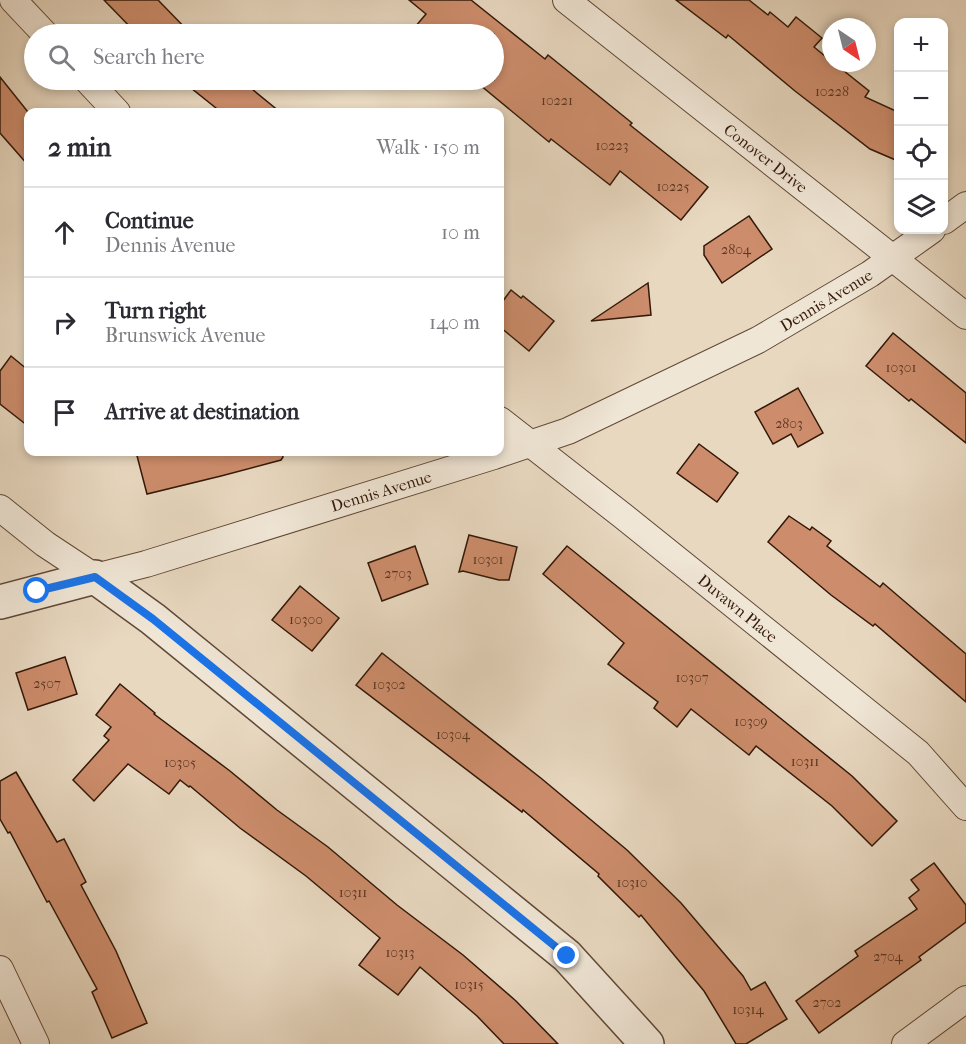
<!DOCTYPE html>
<meta charset="utf-8">
<style>
body{margin:0;font-family:"IM FELL French Canon",serif;background:#f2f2f3;color:#2b2b33}
.controls{position:absolute;right:18px;top:18px;display:grid;overflow:hidden;border-radius:12px;box-shadow:0 3px 9px #0003}
.controls button{width:54px;height:54px;display:grid;place-items:center;padding:0;border:0;border-bottom:2px solid #e1e1e2;background:#fff;color:#2b2b33;font:30px sans-serif}
.compass{position:absolute;left:822px;top:18px;width:54px;height:54px;border-radius:50%;background:#fff;box-shadow:0 3px 9px #0003;rotate:145deg}
.stop{position:absolute;width:18px;height:18px;margin:-14px;border:4px solid #1a73e8;border-radius:50%;background:#fff}
.stop.end{background:#1a73e8;border-color:#fff;box-shadow:0 2px 6px #0008}
.list{margin:0;padding:0;list-style:none}
h2{display:flex;justify-content:space-between;align-items:center;height:78px;margin:0;padding:0 24px;font-size:26px}
h2 small{font-size:20px;font-weight:400;color:#7c7c81}
.list li{display:grid;grid-template-columns:39px 1fr auto;gap:18px;align-items:center;box-sizing:border-box;height:90px;padding:0 24px;border-top:2px solid #e1e1e2}
.list b{display:block;font-size:22px;white-space:nowrap}
.list p{margin:0;font-size:20px;white-space:nowrap;color:#7c7c81}
.list em{font-size:20px;font-style:normal;color:#7c7c81}
.icon{flex:none;width:33px;height:33px;fill:none;stroke:currentColor;stroke-width:2;stroke-linecap:round;stroke-linejoin:round}
.map{position:relative;flex:none;width:966px;height:1044px;overflow:hidden}
.search{position:absolute;background:#fff;box-shadow:0 3px 9px #0003;left:24px;top:24px;width:480px;height:66px;display:flex;align-items:center;gap:15px;box-sizing:border-box;padding:0 21px;border-radius:33px;color:#7c7c81;font-size:22px}
.panel{position:absolute;background:#fff;box-shadow:0 3px 9px #0003;left:24px;top:108px;width:480px;height:348px;border-radius:12px}
.map>svg:first-child{display:block}
</style>
<div class="map">
<svg width="966" height="1044" viewBox="0 0 966 1044">
<rect width="100%" height="100%" fill="#e8d8c0"/>
<filter id="stains"><feTurbulence type="fractalNoise" baseFrequency=".00333" numOctaves="4"/><feColorMatrix values="0 0 0 0 .2 0 0 0 0 .09 0 0 0 0 .02 0 0 0 .5 -.17"/></filter>
<radialGradient id="worn" r=".72"><stop offset=".6" stop-color="#630" stop-opacity="0"/><stop offset="1" stop-color="#630" stop-opacity=".3"/></radialGradient>
<g fill="#cd8d6c" stroke="#321808" stroke-width="1.5">
<path d="M104 0H158L191 34H137Z"/>
<path d="M409 0H471L545 59 548 55 632 123 630 125 708 187 681 220 620 171 610 185 551 139 549 142 480 85 485 80H494V34H409L426 14Z"/>
<path d="M676 0H749L768 15 770 12 788 27 796 17 822 38 814 47 831 61V63H834L869 91 865 97 898 112V161L870 149 795 91 728 35 726 38Z"/>
<path d="M0 77 28 112V165L0 133Z"/>
<path d="M181 80H241L280 112H221Z"/>
<path d="M749 216 772 249 722 283 704 255V246Z"/>
<path d="M648 283 651 315 591 321Z"/>
<path d="M511 290 521 298 523 296 554 321 529 351 500 327V305Z"/>
<path d="M893 333 966 393V443L911 399 909 401 866 366Z"/>
<path d="M11 356 28 370V426L0 404V371Z"/>
<path d="M798 388 823 433 798 447 791 434 773 444 755 412Z"/>
<path d="M699 444 738 473 717 502 677 473Z"/>
<path d="M136 452H282L283 457 281 460 221 476 147 494Z"/>
<path d="M789 516 810 530 812 527 831 541 827 546 880 587 883 583 966 654V702L875 624 873 626 831 595 768 542Z"/>
<path d="M469 535 517 547 509 580H499L463 571 459 572Z"/>
<path d="M415 546 428 584 382 601 368 563Z"/>
<path d="M567 546 852 776 897 821 872 846 832 806 756 746 749 755 691 709 677 727 654 708 658 702 608 664 624 643 543 574Z"/>
<path d="M300 586 339 618 312 651 272 620Z"/>
<path d="M382 653 542 779 627 850 681 903 743 976 751 990 765 982 787 1019 746 1044H736L704 991 641 915 639 917 598 876 599 874 523 810 522 812 356 685Z"/>
<path d="M65 657 77 694 28 710 16 673Z"/>
<path d="M120 684 155 713 154 714 230 771 277 810 328 847 397 905 463 955 516 1001 558 1044H504L477 1016 420 967 398 995 359 965 380 938 306 876 240 828 190 786 189 787 180 780 169 794 128 764 94 801 73 780 109 740 104 736 111 727 96 715Z"/>
<path d="M16 772 57 842 64 839 86 882 81 885 116 951 147 1023 112 1038 92 992 97 989 49 901 47 902 10 832 8 833 0 819V781Z"/>
<path d="M934 863 966 905V922L919 957 921 960 819 1033 796 1001 858 956 855 951 917 909 909 898 919 890 911 880Z"/>
</g>
<g fill="none" stroke-linecap="round" stroke-linejoin="round">
<g stroke="#604836" stroke-width="28">
<g id="minor">
<path d="M13 0 45 34"/>
<path d="M566 0 966 316"/>
<path d="M87 80 117 112"/>
<path d="M944 221 966 205"/>
<path d="M500 420 623 516 918 753 966 807"/>
<path d="M0 508 45 544 95 577 146 564 494 456 568 431 758 340 870 274 932 230"/>
<path d="M0 969 36 1044"/>
<path d="M905 1044 966 999"/>
</g>
</g>
<g stroke="#604836" stroke-width="36">
<path id="tertiary" d="M0 602 95 577 153 619 567 956 647 1044"/>
</g>
<use href="#minor" stroke="#f0e6d6" stroke-width="26"/>
<use href="#tertiary" stroke="#f0e6d6" stroke-width="33"/>
</g>
<g fill="none" stroke-linecap="round" stroke-linejoin="round">
<path stroke="#1a73e8" stroke-width="8" d="M37 591 95 577 153 619 567 956"/>
</g>
<g text-anchor="middle" stroke-width="6" stroke-linejoin="round" paint-order="stroke">
<g font-size="14" fill="#593521">
<text x="832" y="96">10228</text>
<text x="557" y="105">10221</text>
<text x="612" y="150">10223</text>
<text x="673" y="191">10225</text>
<text x="736" y="254">2804</text>
<text x="901" y="372">10301</text>
<text x="789" y="428">2803</text>
<text x="488" y="564">10301</text>
<text x="398" y="578">2703</text>
<text x="306" y="624">10300</text>
<text x="692" y="682">10307</text>
<text x="47" y="688">2507</text>
<text x="389" y="689">10302</text>
<text x="751" y="726">10309</text>
<text x="453" y="739">10304</text>
<text x="805" y="766">10311</text>
<text x="180" y="767">10305</text>
<text x="632" y="887">10310</text>
<text x="353" y="897">10311</text>
<text x="400" y="957">10313</text>
<text x="888" y="961">2704</text>
<text x="469" y="989">10315</text>
<text x="827" y="1007">2702</text>
<text x="748" y="1014">10314</text>
</g>
<g font-size="16" fill="#321808" stroke="#f0e6d6">
<text transform="translate(766 158) rotate(38)" y="6">Conover Drive</text>
<text transform="translate(826 300) rotate(-31)" y="6">Dennis Avenue</text>
<text transform="translate(381 491) rotate(-17)" y="6">Dennis Avenue</text>
<text transform="translate(738 608) rotate(39)" y="6">Duvawn Place</text>
</g>
</g>
<rect width="100%" height="100%" filter="url(#stains)"/>
<rect width="100%" height="100%" fill="url(#worn)"/>
</svg>
<div class="controls">
<button>+</button>
<button>−</button>
<button><svg class="icon" aria-label="locate" viewBox="0 0 24 24"><circle cx="12" cy="12" r="6"/><path d="M12 2v4M12 18v4M2 12h4M18 12h4"/></svg></button>
<button><svg class="icon" aria-label="layers" viewBox="0 0 24 24"><path d="M12 4l9 5-9 5-9-5zM3 14l9 5 9-5"/></svg></button>
</div>
<svg class="compass" viewBox="-18 -18 36 36"><path d="M0-13l5 13h-10z" fill="#e53935"/><path d="M0 13l5-13h-10z" fill="#7c7c81"/></svg>
<div class="stop" style="left:37px;top:591px"></div>
<div class="stop end" style="left:567px;top:956px"></div>
<div class="search"><svg class="icon" aria-label="search" viewBox="0 0 24 24"><circle cx="10" cy="10" r="6"/><path d="M15 15l6 6"/></svg>Search here</div>
<section class="panel">
<h2>2 min<small>Walk · 150 m</small></h2>
<ul class="list">
<li><svg class="icon" aria-label="ahead" viewBox="0 0 24 24"><path d="M12 20V5M6 11l6-6 6 6"/></svg><div><b>Continue</b><p>Dennis Avenue</p></div><em>10 m</em></li>
<li><svg class="icon" aria-label="right" viewBox="0 0 24 24"><path d="M7 20v-9h11M14 6l5 5-5 5"/></svg><div><b>Turn right</b><p>Brunswick Avenue</p></div><em>140 m</em></li>
<li><svg class="icon" aria-label="arrive" viewBox="0 0 24 24"><path d="M6 21V4h12l-3 4 3 4H6"/></svg><div><b>Arrive at destination</b></div></li>
</ul>
</section>
</div>
